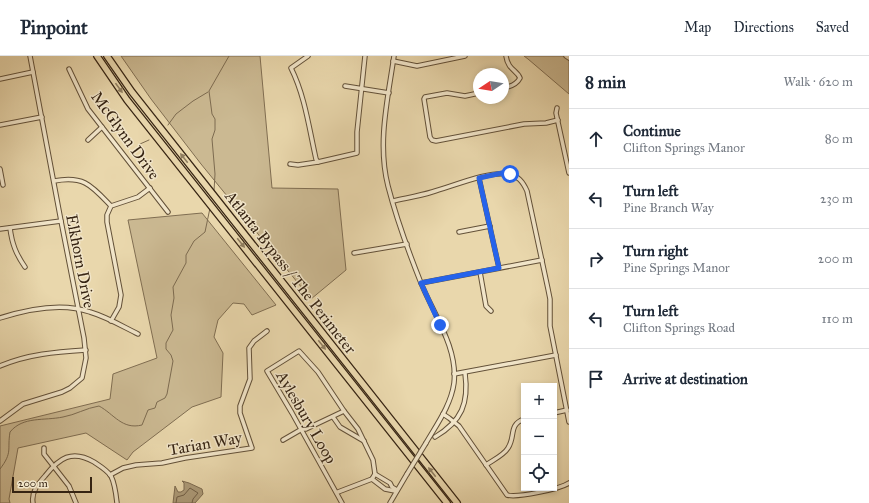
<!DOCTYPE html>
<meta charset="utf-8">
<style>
body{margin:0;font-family:"IM FELL Great Primer",serif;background:#f2f2f3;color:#1f2937}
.controls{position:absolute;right:12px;bottom:12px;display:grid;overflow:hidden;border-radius:0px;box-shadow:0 2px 6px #0003}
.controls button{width:36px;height:36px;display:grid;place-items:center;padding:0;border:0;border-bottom:1px solid #e0e1e3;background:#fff;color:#1f2937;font:20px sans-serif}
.compass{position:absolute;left:473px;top:12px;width:36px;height:36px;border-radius:50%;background:#fff;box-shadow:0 2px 6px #0003;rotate:258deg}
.scale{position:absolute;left:12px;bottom:10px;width:80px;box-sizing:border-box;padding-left:4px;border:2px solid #362413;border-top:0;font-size:11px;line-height:14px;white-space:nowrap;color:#362413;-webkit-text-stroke:3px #f1e5c9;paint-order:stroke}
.stop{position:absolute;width:12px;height:12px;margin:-9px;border:3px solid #2563eb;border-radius:50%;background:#fff}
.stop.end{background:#2563eb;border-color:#fff;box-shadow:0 1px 4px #0008}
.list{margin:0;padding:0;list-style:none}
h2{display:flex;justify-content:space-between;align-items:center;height:52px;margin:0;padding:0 16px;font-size:17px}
h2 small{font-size:13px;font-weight:400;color:#747a83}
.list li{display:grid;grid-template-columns:26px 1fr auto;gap:12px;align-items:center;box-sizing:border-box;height:60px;padding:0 16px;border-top:1px solid #e0e1e3}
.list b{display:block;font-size:15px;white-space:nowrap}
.list p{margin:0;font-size:13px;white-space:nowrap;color:#747a83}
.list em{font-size:13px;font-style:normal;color:#747a83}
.icon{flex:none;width:22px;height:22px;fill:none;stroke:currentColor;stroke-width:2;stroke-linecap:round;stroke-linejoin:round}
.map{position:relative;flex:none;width:569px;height:447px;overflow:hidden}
header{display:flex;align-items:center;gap:24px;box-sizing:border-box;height:56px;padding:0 20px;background:#fff;border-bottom:1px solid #e0e1e3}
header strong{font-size:19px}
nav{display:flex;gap:22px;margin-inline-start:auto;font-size:14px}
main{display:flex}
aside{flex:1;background:#fff}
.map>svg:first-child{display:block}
</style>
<header>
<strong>Pinpoint</strong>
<nav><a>Map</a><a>Directions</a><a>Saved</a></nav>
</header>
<main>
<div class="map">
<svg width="569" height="447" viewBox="0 0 569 447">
<rect width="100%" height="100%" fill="#e9d7ac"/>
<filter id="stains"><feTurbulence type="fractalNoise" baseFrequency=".005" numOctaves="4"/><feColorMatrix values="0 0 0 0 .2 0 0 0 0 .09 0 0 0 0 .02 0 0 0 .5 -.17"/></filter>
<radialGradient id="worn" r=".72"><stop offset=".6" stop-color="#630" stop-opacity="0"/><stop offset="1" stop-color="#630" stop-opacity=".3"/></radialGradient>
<g fill="#cbb992" stroke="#806e52">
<path d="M121 0H260L272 132 338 133 346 214 311 243 201 108 151 43Z"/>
<path d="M524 0H569V38L528 3Z"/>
<path d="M202 157 276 249 252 259 244 248 233 247 218 264 214 281 223 297 221 341 192 351 133 396 127 404 86 377 18 392 9 443 10 447H0V370L110 343 113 318 157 302 128 164Z"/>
</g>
<path fill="#ac9a78" stroke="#7d6b50" d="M182 425 189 427 202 433 203 438 195 447H173L175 430 178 436H181L184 434V427Z"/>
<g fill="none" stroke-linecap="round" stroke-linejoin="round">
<path stroke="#715f46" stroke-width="1" d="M176 447 177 441 184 439 190 432 198 437 193 443 192 447"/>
<g stroke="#7d6b50" stroke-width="1">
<path d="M168 69 176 58 193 45 208 36"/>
<path d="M140 88 149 84"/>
<path d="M214 135 215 118 212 83 215 74V63L212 58 209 35 229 0"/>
<path d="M0 413C13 396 7 394 10 376 23 360 44 365 63 361 75 359 86 352 99 350 114 358 122 374 142 369L148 354 155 352 157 346 165 342 167 338 173 305 171 299 166 293V287L173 274 171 259 174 242 173 231 186 207V199L194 185 205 176 210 152"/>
</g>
<g stroke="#635139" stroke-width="5.5">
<g id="minor">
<path d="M308 0 291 12C305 40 309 72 316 103L318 106 357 97V76L365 0"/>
<path d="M394 0C388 42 377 87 388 130 396 161 409 197 421 227 434 259 458 292 454 327 451 349 437 368 426 387"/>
<path d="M566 0 569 2"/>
<path d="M393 5 417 10 465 0"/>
<path d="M69 13 88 53 168 156"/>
<path d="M0 23 33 16"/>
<path d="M345 30 389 37"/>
<path d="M503 32C509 31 517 28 520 22 517 14 508 14 506 0"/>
<path d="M479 37 465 40 447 37 425 41 424 43 430 81 432 84 436 85 524 68 546 67 558 64"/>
<path d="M557 52 556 57 569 117"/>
<path d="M0 69 42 61"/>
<path d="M88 84 102 71"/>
<path d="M290 108 298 109 318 106"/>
<path d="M0 113 3 129"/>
<path d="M479 122 499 212"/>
<path d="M54 125C84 119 92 130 111 150"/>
<path d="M393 145C406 142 419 140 432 136 451 131 488 115 507 118 518 119 523 126 527 135L548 233 550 243V270L569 366"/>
<path d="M10 172C12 188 16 198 25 211"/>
<path d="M0 173 61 165"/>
<path d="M459 176 490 170"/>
<path d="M354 197 407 188"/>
<path d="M480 216 486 250 491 255"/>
<path d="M421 227 542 204"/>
<path d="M0 262C28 253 62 246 90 256 107 261 122 270 138 278"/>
<path d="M111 265 119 251 121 239 107 166V159L111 150 138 141 150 132"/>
<path d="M0 310C28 298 56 296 86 294"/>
<path d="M454 318 556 299"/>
<path d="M554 357 567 354"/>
<path d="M443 358 449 362 459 370 507 439C517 442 560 433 569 427"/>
<path d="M333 361 340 371 364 385"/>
<path d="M0 365 23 348 62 336 70 332 82 322 86 302 84 282 61 165 30 0"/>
<path d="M435 381C462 365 469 347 465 317"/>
<path d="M283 384 302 373H306L344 355"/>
<path d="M44 392V398L69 430 76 447"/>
<path d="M486 409C493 404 504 399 508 392 516 380 508 369 524 363"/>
<path d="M110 419 123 412 136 409 162 407 185 402 252 392 240 357V350L250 323 249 292 254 285 267 275"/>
<path d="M372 423 385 433 395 435"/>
<path d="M338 436 372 423 375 418"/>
<path d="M33 447C31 436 38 428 45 420 59 402 72 393 94 406 100 410 107 414 111 420 115 428 116 438 117 447"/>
<path d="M342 447 292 357 267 315 299 295 318 316 344 355 358 373 373 404 375 418 390 427 392 431 397 434"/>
<path d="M390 447 407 418"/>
</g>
</g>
<g stroke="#362413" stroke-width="8">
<g id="highway">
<path d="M97 0 127 44 447 447"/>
<path d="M107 0 132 36 457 447"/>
</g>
</g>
<use href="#minor" stroke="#f1e5c9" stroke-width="3.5"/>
<use href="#highway" stroke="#e9d7ac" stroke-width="5.5"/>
<g stroke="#635139" stroke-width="5.5" stroke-linecap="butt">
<path id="minor-bridge" d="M407 418 426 387"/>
</g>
<use href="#minor-bridge" stroke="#f1e5c9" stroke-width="3.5"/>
</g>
<defs><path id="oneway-solid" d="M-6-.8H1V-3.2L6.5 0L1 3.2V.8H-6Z"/></defs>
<g fill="#907e60">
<use href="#oneway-solid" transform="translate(119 32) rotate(54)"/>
<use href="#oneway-solid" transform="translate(184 102) rotate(-128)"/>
<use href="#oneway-solid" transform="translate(241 187) rotate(51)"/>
<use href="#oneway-solid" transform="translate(322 289) rotate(52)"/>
<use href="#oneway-solid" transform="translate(432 416) rotate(-128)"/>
</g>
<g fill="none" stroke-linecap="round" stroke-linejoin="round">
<path stroke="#2563eb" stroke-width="5" d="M440 269 421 227 499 212 479 122 502 117 510 118"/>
</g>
<g text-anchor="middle" stroke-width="3" stroke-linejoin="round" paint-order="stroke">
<g font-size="16" fill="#362413" stroke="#f1e5c9">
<text transform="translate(126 79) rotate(54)" y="6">McGlynn Drive</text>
<text transform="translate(81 205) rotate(79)" y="6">Elkhorn Drive</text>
<text transform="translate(291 216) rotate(52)" y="6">Atlanta Bypass / The Perimeter</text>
<text transform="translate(307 361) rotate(60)" y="6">Aylesbury Loop</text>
<text transform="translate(205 387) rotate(-10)" y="6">Tarian Way</text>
</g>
</g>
<rect width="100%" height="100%" filter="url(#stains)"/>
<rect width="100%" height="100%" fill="url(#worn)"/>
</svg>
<div class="controls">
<button>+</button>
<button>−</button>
<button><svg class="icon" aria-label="locate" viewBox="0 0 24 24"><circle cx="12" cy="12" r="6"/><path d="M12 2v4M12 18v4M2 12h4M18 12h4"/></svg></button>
</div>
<svg class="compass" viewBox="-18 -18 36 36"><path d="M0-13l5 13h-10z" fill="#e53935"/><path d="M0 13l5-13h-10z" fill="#747a83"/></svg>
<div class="scale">200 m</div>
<div class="stop" style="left:510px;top:118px"></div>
<div class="stop end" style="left:440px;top:269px"></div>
</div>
<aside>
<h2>8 min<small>Walk · 620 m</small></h2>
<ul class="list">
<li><svg class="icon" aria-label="ahead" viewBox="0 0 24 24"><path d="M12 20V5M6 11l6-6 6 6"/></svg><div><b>Continue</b><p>Clifton Springs Manor</p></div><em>80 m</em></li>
<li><svg class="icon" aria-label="left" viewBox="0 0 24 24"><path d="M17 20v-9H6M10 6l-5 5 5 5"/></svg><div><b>Turn left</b><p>Pine Branch Way</p></div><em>230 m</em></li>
<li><svg class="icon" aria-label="right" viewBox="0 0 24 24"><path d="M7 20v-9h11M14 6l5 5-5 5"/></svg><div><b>Turn right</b><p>Pine Springs Manor</p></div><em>200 m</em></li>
<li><svg class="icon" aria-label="left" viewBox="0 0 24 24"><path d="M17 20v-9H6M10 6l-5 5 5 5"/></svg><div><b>Turn left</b><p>Clifton Springs Road</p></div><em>110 m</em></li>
<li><svg class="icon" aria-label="arrive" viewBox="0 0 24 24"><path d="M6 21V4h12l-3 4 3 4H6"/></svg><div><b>Arrive at destination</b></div></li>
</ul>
</aside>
</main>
